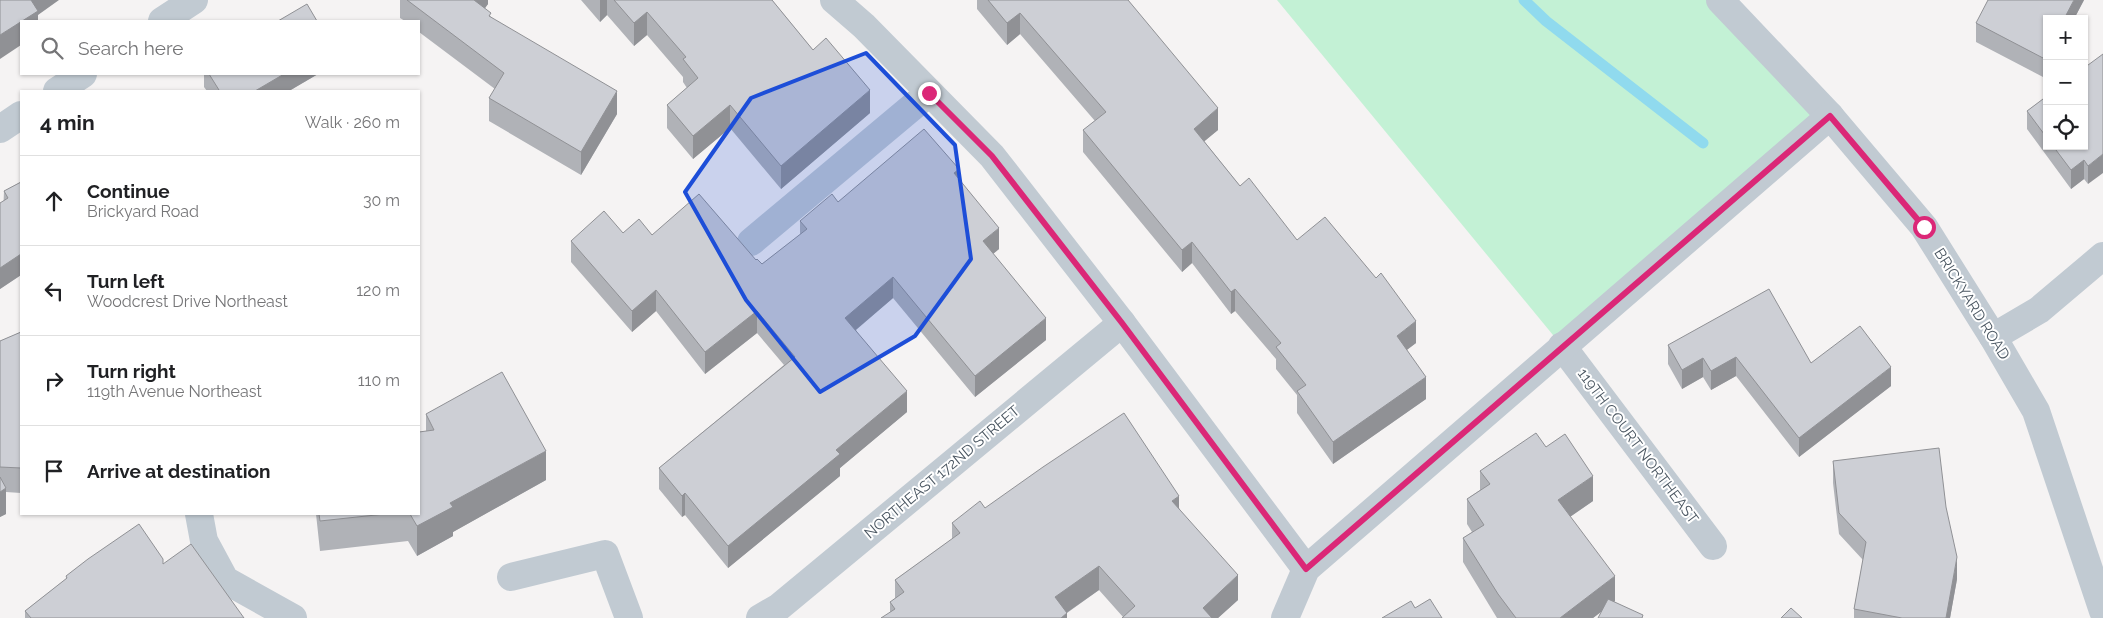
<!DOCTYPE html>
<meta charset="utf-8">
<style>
body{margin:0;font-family:Raleway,sans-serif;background:#f2f2f2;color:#202124}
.controls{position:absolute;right:15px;top:15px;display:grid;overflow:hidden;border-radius:0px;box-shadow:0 1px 4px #0004}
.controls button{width:45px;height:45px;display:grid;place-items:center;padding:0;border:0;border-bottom:1px solid #e0e0e0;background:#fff;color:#202124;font:25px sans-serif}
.stop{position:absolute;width:15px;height:15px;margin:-11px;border:4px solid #db2777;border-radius:50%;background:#fff}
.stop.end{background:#db2777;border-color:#fff;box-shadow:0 1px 5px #0008}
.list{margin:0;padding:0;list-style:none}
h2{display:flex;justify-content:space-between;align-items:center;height:65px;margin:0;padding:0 20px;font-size:21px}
h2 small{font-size:16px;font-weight:400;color:#757577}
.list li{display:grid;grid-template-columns:32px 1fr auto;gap:15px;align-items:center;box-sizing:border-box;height:90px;padding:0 20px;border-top:1px solid #e0e0e0}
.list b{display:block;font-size:19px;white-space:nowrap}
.list p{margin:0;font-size:16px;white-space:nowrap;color:#757577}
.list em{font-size:16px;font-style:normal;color:#757577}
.icon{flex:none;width:28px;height:28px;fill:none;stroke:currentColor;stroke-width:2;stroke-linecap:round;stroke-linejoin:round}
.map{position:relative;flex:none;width:2103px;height:618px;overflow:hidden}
.search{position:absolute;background:#fff;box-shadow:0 1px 4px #0004;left:20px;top:20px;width:400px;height:55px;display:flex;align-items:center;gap:12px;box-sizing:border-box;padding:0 18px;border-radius:0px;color:#757577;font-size:19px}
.panel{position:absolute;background:#fff;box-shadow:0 1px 4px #0004;left:20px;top:90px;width:400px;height:425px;border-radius:0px}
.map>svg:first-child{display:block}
</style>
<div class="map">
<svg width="2103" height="618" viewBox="0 0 2103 618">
<rect width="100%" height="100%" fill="#f5f3f3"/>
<path fill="#c3f1d5" d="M1277 0H1720L1830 116 1562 346Z"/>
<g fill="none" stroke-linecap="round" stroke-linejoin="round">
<path stroke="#90daee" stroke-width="11" d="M1524 0 1546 21 1703 143"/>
<g stroke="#c1cad2" stroke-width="28">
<path d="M834 0 864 26 992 156 1122 323 1306 569"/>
<path d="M1720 0 1830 116 1924 227 1993 337 2036 411 2103 611"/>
<path d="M162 21 194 0"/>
<path d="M57 91 83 74"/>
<path d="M0 129 21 115"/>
<path d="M751 242 929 93"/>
<path d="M1993 337 2039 310 2103 256"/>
<path d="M1562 346 1713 546"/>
<path d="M199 514 204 541 225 580 293 618"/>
<path d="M511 577 605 554 629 618"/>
<path d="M760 618 779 607 1122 323"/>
<path d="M1285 618 1306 569 1830 116"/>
</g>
</g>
<g fill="#b0b2b7">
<path d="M400 0H488V4L485 8 491 17 617 114 581 175 489 121V98L495 89 419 32V21H405L400 18Z"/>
<path d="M581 0H772L813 50 870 113 781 189 730 128 693 159 667 128V105L687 88 683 82V77L647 35 634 46 607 15 600 22Z"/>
<path d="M977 0H1128L1218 130 1204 141 1240 186 1297 240 1416 343 1407 350 1426 399 1333 464 1297 413V395L1276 369V359L1235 311 1231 314 1192 263 1182 272 1083 152V130L1095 121 1020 34 1007 45 977 9Z"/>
<path d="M2084 0 2074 19H2047L2043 77 1976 42V23Z"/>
<path d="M2103 54 2088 184 2084 179 2071 189 2027 129V111L2047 96V146H2084Z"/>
<path d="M204 74H318L289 91H207L204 87Z"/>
<path d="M959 178 999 249 993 254 1046 340 975 397 893 298 856 330 907 412 840 468V476L728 568 685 515 682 517 659 489V468L784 365 757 333 705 374 656 311 632 332 571 262V241L623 233 652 235 756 260 762 264 800 235V221L838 202Z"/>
<path d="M21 182V275L0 289 4 191Z"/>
<path d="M21 332V493L6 492V514L0 517V341Z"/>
<path d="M1668 345 1811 363 1891 386 1799 457 1736 376 1711 390 1703 377 1682 389 1668 364Z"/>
<path d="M426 414 546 480 453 532V536L417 556 408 541 320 551 316 514H419L426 431Z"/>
<path d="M1546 447 1593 501 1570 517 1615 601 1614 602 1643 618 1601 612 1593 618H1497L1463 562V538L1472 532 1467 524V499L1480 490V471Z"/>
<path d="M1833 461 1957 579 1950 618H1854V609L1863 560 1839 534 1833 483Z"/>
<path d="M985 508H1179L1238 600 1218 618H1122L1123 617 1099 590 1067 613V618L890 612V602L895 599V580L952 539V523Z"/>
<path d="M163 564 244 618H25V611L66 579V576Z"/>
</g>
<g fill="#909195">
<path d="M29 0H59L38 15V21H22Z"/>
<path d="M474 0H488V4L474 23Z"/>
<path d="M600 0H607V15L600 22Z"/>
<path d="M2074 0H2084L2074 19H2064Z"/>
<path d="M647 12V35L634 46V23Z"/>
<path d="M1020 13V34L1007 45V23Z"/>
<path d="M21 21V45L0 59V35Z"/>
<path d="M2047 51V70L2043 77V58Z"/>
<path d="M284 74H318L289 91H255Z"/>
<path d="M870 90V113L781 189V166Z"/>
<path d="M617 91V114L581 175V152Z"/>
<path d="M730 105V128L693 159V136Z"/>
<path d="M1218 108V130L1194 150V129Z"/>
<path d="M2103 154V173L2088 184V166Z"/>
<path d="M2084 160V179L2071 189V170Z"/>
<path d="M959 169V191L954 173Z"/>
<path d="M999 228V249L983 262V241Z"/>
<path d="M1192 242V263L1182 272V250Z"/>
<path d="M21 254V275L0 289V268Z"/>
<path d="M893 277V298L845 339V318Z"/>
<path d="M1235 289V311L1231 314V292Z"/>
<path d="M656 290V311L632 332V311Z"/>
<path d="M757 311V333L705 374V352Z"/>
<path d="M1046 318V340L975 397V376Z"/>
<path d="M1416 321V343L1397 357V336Z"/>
<path d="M1736 357V376L1711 390V371Z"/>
<path d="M1703 358V377L1682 389V370Z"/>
<path d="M1891 367V386L1799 457V438Z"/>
<path d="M1426 377V399L1333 464V442Z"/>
<path d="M907 391V412L840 468V476L728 568V546L836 450Z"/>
<path d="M546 451V480L453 532V536L417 556V526L450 503Z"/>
<path d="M1593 476V501L1558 525V500Z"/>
<path d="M6 488V514L0 517V492Z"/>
<path d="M685 493V515L682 517V496Z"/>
<path d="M1179 496V520L1172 501Z"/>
<path d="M1957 557V579L1950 618H1946Z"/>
<path d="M1099 566V590L1059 618 1055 597Z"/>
<path d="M1238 575V600L1218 618H1203V608Z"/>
<path d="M1615 576V601L1593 618H1560Z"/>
<path d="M1067 613V618H1061Z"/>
</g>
<g fill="#cdcfd5" stroke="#909195">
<path d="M0 0H31L38 11 0 35Z"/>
<path d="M407 0H474L491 13 489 16 617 91 581 152 489 98 504 73Z"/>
<path d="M614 0H772L813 50 826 38 870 90 781 166 730 105 693 136 667 105 698 78 683 59 686 57 647 12 634 23Z"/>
<path d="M988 0H1128L1218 108 1194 129 1240 186 1249 178 1297 240 1325 217 1376 278 1381 273 1416 321 1397 336 1426 377 1333 442 1297 391 1306 385 1276 347 1281 343 1235 289 1231 292 1192 242 1182 250 1083 130 1106 112 1020 13 1007 23Z"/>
<path d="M1988 0H2074L2064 19H2047V51L2043 58 1976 23Z"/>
<path d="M307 4 317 21H278Z"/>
<path d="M2103 54V154L2088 166 2084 160 2071 170 2053 146H2084V68Z"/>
<path d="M209 74H284L255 91H216L219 90Z"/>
<path d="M2047 96V138L2027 111Z"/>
<path d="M924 129 959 169 954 173 999 228 983 241 1046 318 975 376 893 277 845 318 907 391 836 450 840 454 728 546 685 493 682 496 659 468 795 357 757 311 705 352 656 290 632 311 571 241 604 211 623 233 639 219 652 235 699 194 756 260 757 259 762 264 807 229 800 221 832 194 838 202Z"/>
<path d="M21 182V254L0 268V203L8 198 4 191Z"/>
<path d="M1769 289 1811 363 1860 326 1891 367 1799 438 1736 357 1711 371 1703 358 1682 370 1668 345Z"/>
<path d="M21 332V468L0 467V341Z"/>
<path d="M502 372 546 451 450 503 453 507 417 526 410 514H419V432L434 430 426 414Z"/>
<path d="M1124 413 1179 496 1172 501 1238 575 1203 608 1212 618H1122L1135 606 1099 566 1055 597 1067 613 1061 618H881L895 609 890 602 904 592 895 580 960 533 952 523 980 501 985 508 1043 467Z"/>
<path d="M1536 433 1546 447 1565 434 1593 476 1558 500 1615 576 1560 618H1516L1498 594 1463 538 1484 525 1467 499 1490 484 1480 471Z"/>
<path d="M1939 448 1946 507 1957 557 1946 618H1902L1854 609 1866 542 1839 513 1833 461Z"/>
<path d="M0 477 6 488 0 492Z"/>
<path d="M319 514H385L320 521Z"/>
<path d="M139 524 163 559V564L191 544 244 618H31L25 611 67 578 66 576 88 559Z"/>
<path d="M1430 599 1442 618H1382L1411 601 1415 608Z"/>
<path d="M1608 599 1643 615 1642 618H1598Z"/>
<path d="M1791 608 1802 618H1781Z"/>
</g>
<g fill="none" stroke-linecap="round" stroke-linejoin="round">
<path stroke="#db2777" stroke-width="6" d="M929 93 992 156 1122 323 1306 569 1830 116 1924 227"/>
</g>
<path fill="#1d4ed8" fill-opacity="0.2" stroke="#1d4ed8" stroke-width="4" stroke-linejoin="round" d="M866 53 955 145 971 259 915 336 820 392 746 300 685 192 751 98Z"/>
<g text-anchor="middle" stroke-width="4" stroke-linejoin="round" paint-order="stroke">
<g font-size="15" fill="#4a5661" stroke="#fff">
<text transform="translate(1972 304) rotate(58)" y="5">BRICKYARD ROAD</text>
<text transform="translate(1638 446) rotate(53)" y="5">119TH COURT NORTHEAST</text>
<text transform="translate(942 472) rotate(-40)" y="5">NORTHEAST 172ND STREET</text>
</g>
</g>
</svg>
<div class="controls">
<button>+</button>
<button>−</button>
<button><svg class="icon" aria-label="locate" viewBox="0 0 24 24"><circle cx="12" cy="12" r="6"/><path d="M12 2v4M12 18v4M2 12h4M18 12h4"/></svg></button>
</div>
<div class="stop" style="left:1924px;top:227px"></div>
<div class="stop end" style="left:929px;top:93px"></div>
<div class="search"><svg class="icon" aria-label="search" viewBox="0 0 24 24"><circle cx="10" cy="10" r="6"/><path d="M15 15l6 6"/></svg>Search here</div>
<section class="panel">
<h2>4 min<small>Walk · 260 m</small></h2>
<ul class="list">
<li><svg class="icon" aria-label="ahead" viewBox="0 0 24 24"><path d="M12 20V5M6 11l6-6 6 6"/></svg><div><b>Continue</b><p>Brickyard Road</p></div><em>30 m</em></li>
<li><svg class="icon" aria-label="left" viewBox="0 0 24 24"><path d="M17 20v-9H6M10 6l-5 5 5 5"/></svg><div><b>Turn left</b><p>Woodcrest Drive Northeast</p></div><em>120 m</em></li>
<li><svg class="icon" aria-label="right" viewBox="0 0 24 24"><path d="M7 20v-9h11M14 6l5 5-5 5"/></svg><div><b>Turn right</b><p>119th Avenue Northeast</p></div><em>110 m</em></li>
<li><svg class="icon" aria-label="arrive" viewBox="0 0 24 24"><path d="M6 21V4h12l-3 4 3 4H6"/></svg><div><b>Arrive at destination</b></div></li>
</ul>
</section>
</div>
